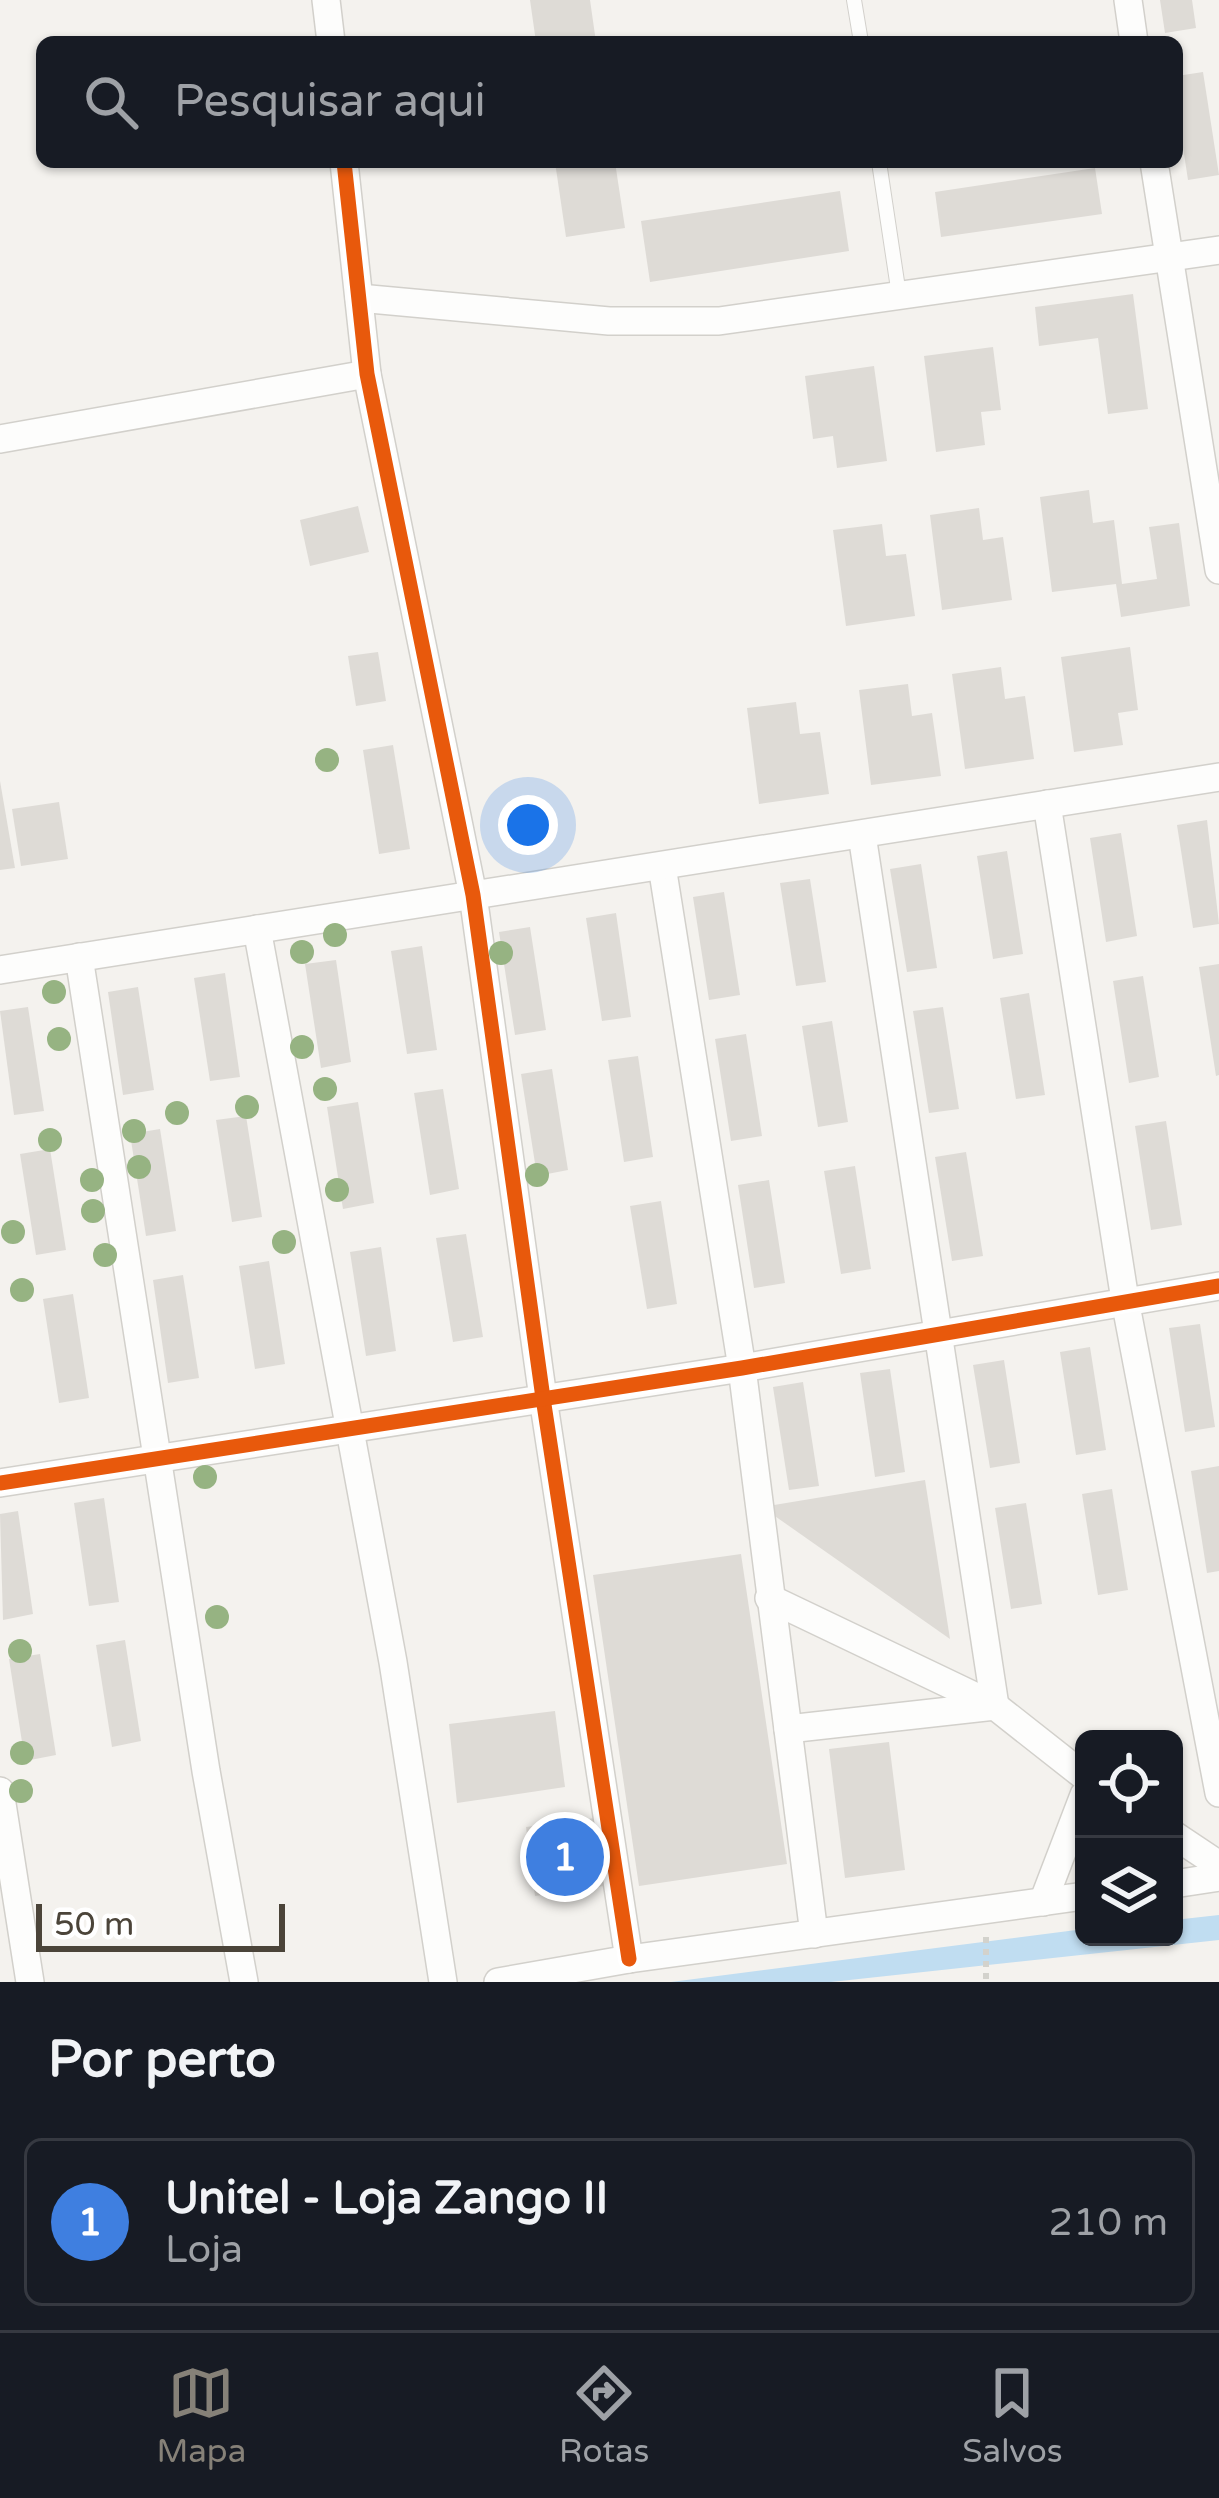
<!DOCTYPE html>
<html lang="pt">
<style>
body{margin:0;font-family:"Varela Round",sans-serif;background:#242831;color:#f1f3f6}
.controls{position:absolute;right:36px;bottom:36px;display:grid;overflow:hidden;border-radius:18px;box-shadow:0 3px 9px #0004}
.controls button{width:108px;height:108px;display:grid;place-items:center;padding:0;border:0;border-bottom:3px solid #363941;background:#171b24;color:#f1f3f6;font:60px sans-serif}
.scale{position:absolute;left:36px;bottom:30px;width:249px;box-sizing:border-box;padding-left:12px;border:6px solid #4b4439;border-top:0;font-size:33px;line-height:42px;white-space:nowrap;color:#4b4439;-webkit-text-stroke:9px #fff;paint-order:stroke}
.you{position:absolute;left:528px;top:825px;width:42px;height:42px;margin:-30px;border:9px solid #fff;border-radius:50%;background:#1a73e8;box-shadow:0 0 0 18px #1a73e833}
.badge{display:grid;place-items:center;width:78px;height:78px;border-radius:50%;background:#868178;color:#fff;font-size:39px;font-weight:700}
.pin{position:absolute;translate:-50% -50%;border:6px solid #fff;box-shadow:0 3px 12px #0006}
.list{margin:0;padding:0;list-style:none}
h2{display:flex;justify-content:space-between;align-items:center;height:156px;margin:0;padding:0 48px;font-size:51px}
h2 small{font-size:39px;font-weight:400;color:#9ea1a6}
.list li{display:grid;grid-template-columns:78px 1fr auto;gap:36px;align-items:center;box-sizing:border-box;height:168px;margin:0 24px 24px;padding:0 24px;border:3px solid #363941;border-radius:18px}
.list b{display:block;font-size:45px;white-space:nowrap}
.list p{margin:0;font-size:39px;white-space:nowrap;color:#9ea1a6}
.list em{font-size:39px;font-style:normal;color:#9ea1a6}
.icon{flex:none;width:66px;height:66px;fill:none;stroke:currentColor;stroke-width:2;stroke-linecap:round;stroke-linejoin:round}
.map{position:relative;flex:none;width:1219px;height:1982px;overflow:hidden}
.search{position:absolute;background:#171b24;box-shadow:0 3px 9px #0004;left:36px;right:36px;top:36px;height:132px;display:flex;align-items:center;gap:30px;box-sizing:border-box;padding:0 42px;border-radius:18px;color:#9ea1a6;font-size:45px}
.sheet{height:348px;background:#171b24}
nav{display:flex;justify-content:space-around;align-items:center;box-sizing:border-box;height:168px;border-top:3px solid #363941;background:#171b24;font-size:33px;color:#9ea1a6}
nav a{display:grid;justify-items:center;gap:6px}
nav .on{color:#868178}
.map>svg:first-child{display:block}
</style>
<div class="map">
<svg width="1219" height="1982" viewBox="0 0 1219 1982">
<rect width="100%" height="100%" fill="#f4f2ee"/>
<path fill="#c0ddf1" d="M1219 1915V1940L831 1982H671L1084 1929V1937H1174V1920Z"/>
<g fill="#dedbd6">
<path d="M530 0H590L596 42H536Z"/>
<path d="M1160 0H1192L1196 28 1165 33Z"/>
<path d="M1203 72 1219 175 1188 180 1177 108V76Z"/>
<path d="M555 162H615L625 228 566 237Z"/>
<path d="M1095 168 1102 214 941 237 935 192Z"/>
<path d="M840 191 849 251 650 282 641 221Z"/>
<path d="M1133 294 1148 409 1108 414 1098 338 1039 346 1035 307Z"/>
<path d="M993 347 1001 410 981 412 985 445 936 452 924 356Z"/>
<path d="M874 366 887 461 837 468 833 436 813 439 805 376Z"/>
<path d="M1089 490 1093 523 1114 520 1122 584 1157 579 1149 527 1179 523 1190 606 1121 617 1116 584 1052 592 1040 497Z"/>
<path d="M358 506 369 552 310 566 300 520Z"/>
<path d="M979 508 983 540 1003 537 1012 600 942 610 930 515Z"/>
<path d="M882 524 886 556 906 554 915 616 846 626 833 530Z"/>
<path d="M1130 647 1138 710 1118 713 1123 745 1074 752 1061 657Z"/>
<path d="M378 652 386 701 356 706 348 656Z"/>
<path d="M1001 667 1005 699 1025 696 1034 759 965 769 952 674Z"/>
<path d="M908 684 912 716 932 713 941 776 871 785 859 690Z"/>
<path d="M796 702 800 734 820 732 829 794 759 804 747 708Z"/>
<path d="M393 745 410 849 379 854 363 750Z"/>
<path d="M0 781 15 868 0 870Z"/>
<path d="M59 802 68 859 21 866 12 809Z"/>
<path d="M1207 820 1219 924 1193 928 1177 825Z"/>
<path d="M1121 833 1137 936 1106 942 1090 838Z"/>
<path d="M1007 851 1023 954 993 959 977 856Z"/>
<path d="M921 864 937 968 907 972 890 869Z"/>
<path d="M810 879 826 982 796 986 780 883Z"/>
<path d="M724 892 740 995 709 1000 693 897Z"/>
<path d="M616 913 631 1017 602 1021 586 918Z"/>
<path d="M530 927 546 1030 515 1035 499 932Z"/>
<path d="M422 946 437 1050 407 1054 391 951Z"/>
<path d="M336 960 351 1062 321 1068 305 964Z"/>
<path d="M1219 964V1075L1216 1076 1199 967Z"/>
<path d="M225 973 240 1077 210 1081 194 978Z"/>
<path d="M1143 976 1159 1077 1129 1083 1113 981Z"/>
<path d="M138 987 154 1090 123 1095 108 992Z"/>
<path d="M1029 993 1045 1095 1016 1099 1000 998Z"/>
<path d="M28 1007 44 1111 14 1115 0 1011Z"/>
<path d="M943 1007 959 1109 929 1113 913 1011Z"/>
<path d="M832 1021 848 1122 818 1127 802 1026Z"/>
<path d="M746 1034 762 1136 731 1141 715 1039Z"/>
<path d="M638 1056 653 1157 624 1162 608 1060Z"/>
<path d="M552 1069 568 1170 537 1176 521 1074Z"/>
<path d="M443 1089 459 1189 430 1195 414 1093Z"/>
<path d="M358 1102 374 1203 343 1209 327 1107Z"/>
<path d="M246 1116 262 1217 232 1222 216 1120Z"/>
<path d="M1166 1121 1182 1225 1151 1230 1135 1126Z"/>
<path d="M160 1129 176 1231 146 1236 130 1134Z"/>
<path d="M50 1149 66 1250 36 1255 20 1154Z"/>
<path d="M966 1152 983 1256 952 1261 935 1157Z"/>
<path d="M855 1166 871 1269 841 1274 824 1171Z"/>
<path d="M769 1180 785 1283 754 1288 738 1185Z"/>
<path d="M661 1201 677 1304 647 1309 630 1206Z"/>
<path d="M466 1234 483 1337 453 1342 436 1238Z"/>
<path d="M381 1247 396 1351 366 1356 350 1252Z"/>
<path d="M269 1261 285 1364 255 1369 239 1266Z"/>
<path d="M183 1275 199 1378 168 1383 153 1280Z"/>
<path d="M73 1294 89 1398 59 1403 43 1299Z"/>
<path d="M1200 1324 1215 1427 1185 1432 1169 1328Z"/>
<path d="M1090 1347 1106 1450 1076 1455 1060 1352Z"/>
<path d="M1004 1360 1020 1463 990 1468 973 1365Z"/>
<path d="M890 1369 905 1472 875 1477 860 1373Z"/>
<path d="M803 1382 819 1486 789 1490 773 1387Z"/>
<path d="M1219 1466V1571L1207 1573 1191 1471Z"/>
<path d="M925 1480 950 1639 762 1507Z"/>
<path d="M1112 1489 1128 1590 1098 1595 1082 1494Z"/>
<path d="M104 1498 119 1602 89 1606 74 1503Z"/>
<path d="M1026 1503 1042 1604 1011 1609 995 1508Z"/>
<path d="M18 1511 33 1614 3 1620 0 1514Z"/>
<path d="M741 1554 787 1864 639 1886 593 1575Z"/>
<path d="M125 1640 141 1741 112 1747 96 1645Z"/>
<path d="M40 1654 56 1755 25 1761 9 1659Z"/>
<path d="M555 1711 565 1787 457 1803 449 1724Z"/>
<path d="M889 1742 905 1870 845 1878 829 1749Z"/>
<path d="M595 1818 604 1886 535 1896 526 1827Z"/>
</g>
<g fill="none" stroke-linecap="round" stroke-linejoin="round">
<g stroke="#d2d0cb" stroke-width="16">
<g id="service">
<path d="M854 0 861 42"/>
<path d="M879 162 899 295"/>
</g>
</g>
<g stroke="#d2d0cb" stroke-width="30">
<g id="minor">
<path d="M326 0 331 42"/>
<path d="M1128 0 1134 42"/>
<path d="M344 162 367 374 473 895 543 1398 629 1959"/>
<path d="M1154 162 1219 570"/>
<path d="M359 298 609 321H719L1219 250"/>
<path d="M0 439 367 374"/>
<path d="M1047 804 1125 1300 1219 1793"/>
<path d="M662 866 742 1368 814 1934"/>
<path d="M257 929 393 1662 443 1982"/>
<path d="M79 957 206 1771 244 1982"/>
<path d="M0 970 1219 777"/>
<path d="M0 1483 742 1368 1219 1286"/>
<path d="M769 1598 995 1706 1084 1776"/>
<path d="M788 1729 995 1706 862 835"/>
<path d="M0 1791 30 1982"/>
<path d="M1174 1835 1219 1865"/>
<path d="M1174 1884 1219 1877"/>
<path d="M1043 1902 1084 1795"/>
<path d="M498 1982 629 1959 1084 1896"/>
</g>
</g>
<path stroke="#d3d2cc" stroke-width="6" stroke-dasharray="6 6" stroke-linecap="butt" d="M986 1937V1982"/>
<use href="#service" stroke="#fdfdfc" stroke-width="14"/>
<use href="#minor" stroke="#fdfdfc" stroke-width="27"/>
<g stroke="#fff" stroke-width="22">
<g id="cycleway">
<path d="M344 162 367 374 473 895 543 1398 629 1959"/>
<path d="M0 1483 742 1368 1219 1286"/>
</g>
</g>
<use href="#cycleway" stroke="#e8590c" stroke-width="15"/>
</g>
<g fill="#96b382">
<circle cx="327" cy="760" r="12"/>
<circle cx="335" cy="935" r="12"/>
<circle cx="302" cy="952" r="12"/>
<circle cx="501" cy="953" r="12"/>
<circle cx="54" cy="992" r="12"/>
<circle cx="59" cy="1039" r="12"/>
<circle cx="302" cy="1047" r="12"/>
<circle cx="325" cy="1089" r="12"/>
<circle cx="247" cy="1107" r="12"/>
<circle cx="177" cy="1113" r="12"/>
<circle cx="134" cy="1131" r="12"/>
<circle cx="50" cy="1140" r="12"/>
<circle cx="139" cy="1167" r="12"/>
<circle cx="537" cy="1175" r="12"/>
<circle cx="92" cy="1180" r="12"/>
<circle cx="337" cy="1190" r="12"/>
<circle cx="93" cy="1211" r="12"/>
<circle cx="13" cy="1232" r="12"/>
<circle cx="284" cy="1242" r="12"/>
<circle cx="105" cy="1255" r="12"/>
<circle cx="22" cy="1290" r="12"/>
<circle cx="205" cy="1477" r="12"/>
<circle cx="217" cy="1617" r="12"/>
<circle cx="20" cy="1651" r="12"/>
<circle cx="22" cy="1753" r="12"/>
<circle cx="21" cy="1791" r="12"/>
</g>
</svg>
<div class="controls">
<button><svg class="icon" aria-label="locate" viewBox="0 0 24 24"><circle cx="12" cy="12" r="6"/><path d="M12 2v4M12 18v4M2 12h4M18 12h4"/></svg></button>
<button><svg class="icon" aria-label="layers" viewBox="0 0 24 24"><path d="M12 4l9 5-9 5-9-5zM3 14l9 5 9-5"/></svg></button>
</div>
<div class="scale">50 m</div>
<div class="you"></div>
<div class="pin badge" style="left:565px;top:1857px;background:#3f7fe0">1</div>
<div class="search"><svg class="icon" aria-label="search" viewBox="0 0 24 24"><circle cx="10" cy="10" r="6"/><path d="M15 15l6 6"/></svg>Pesquisar aqui</div>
</div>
<section class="sheet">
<h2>Por perto<small></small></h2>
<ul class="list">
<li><span class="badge" style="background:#3f7fe0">1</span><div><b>Unitel - Loja Zango II</b><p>Loja</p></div><em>210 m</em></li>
</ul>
</section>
<nav>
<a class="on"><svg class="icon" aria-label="map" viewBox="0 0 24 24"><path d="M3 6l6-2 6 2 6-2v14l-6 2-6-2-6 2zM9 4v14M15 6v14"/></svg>Mapa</a>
<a><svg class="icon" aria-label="directions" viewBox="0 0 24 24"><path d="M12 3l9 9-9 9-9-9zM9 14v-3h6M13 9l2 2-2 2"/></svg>Rotas</a>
<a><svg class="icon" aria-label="saved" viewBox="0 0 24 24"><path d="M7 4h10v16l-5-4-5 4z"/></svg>Salvos</a>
</nav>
